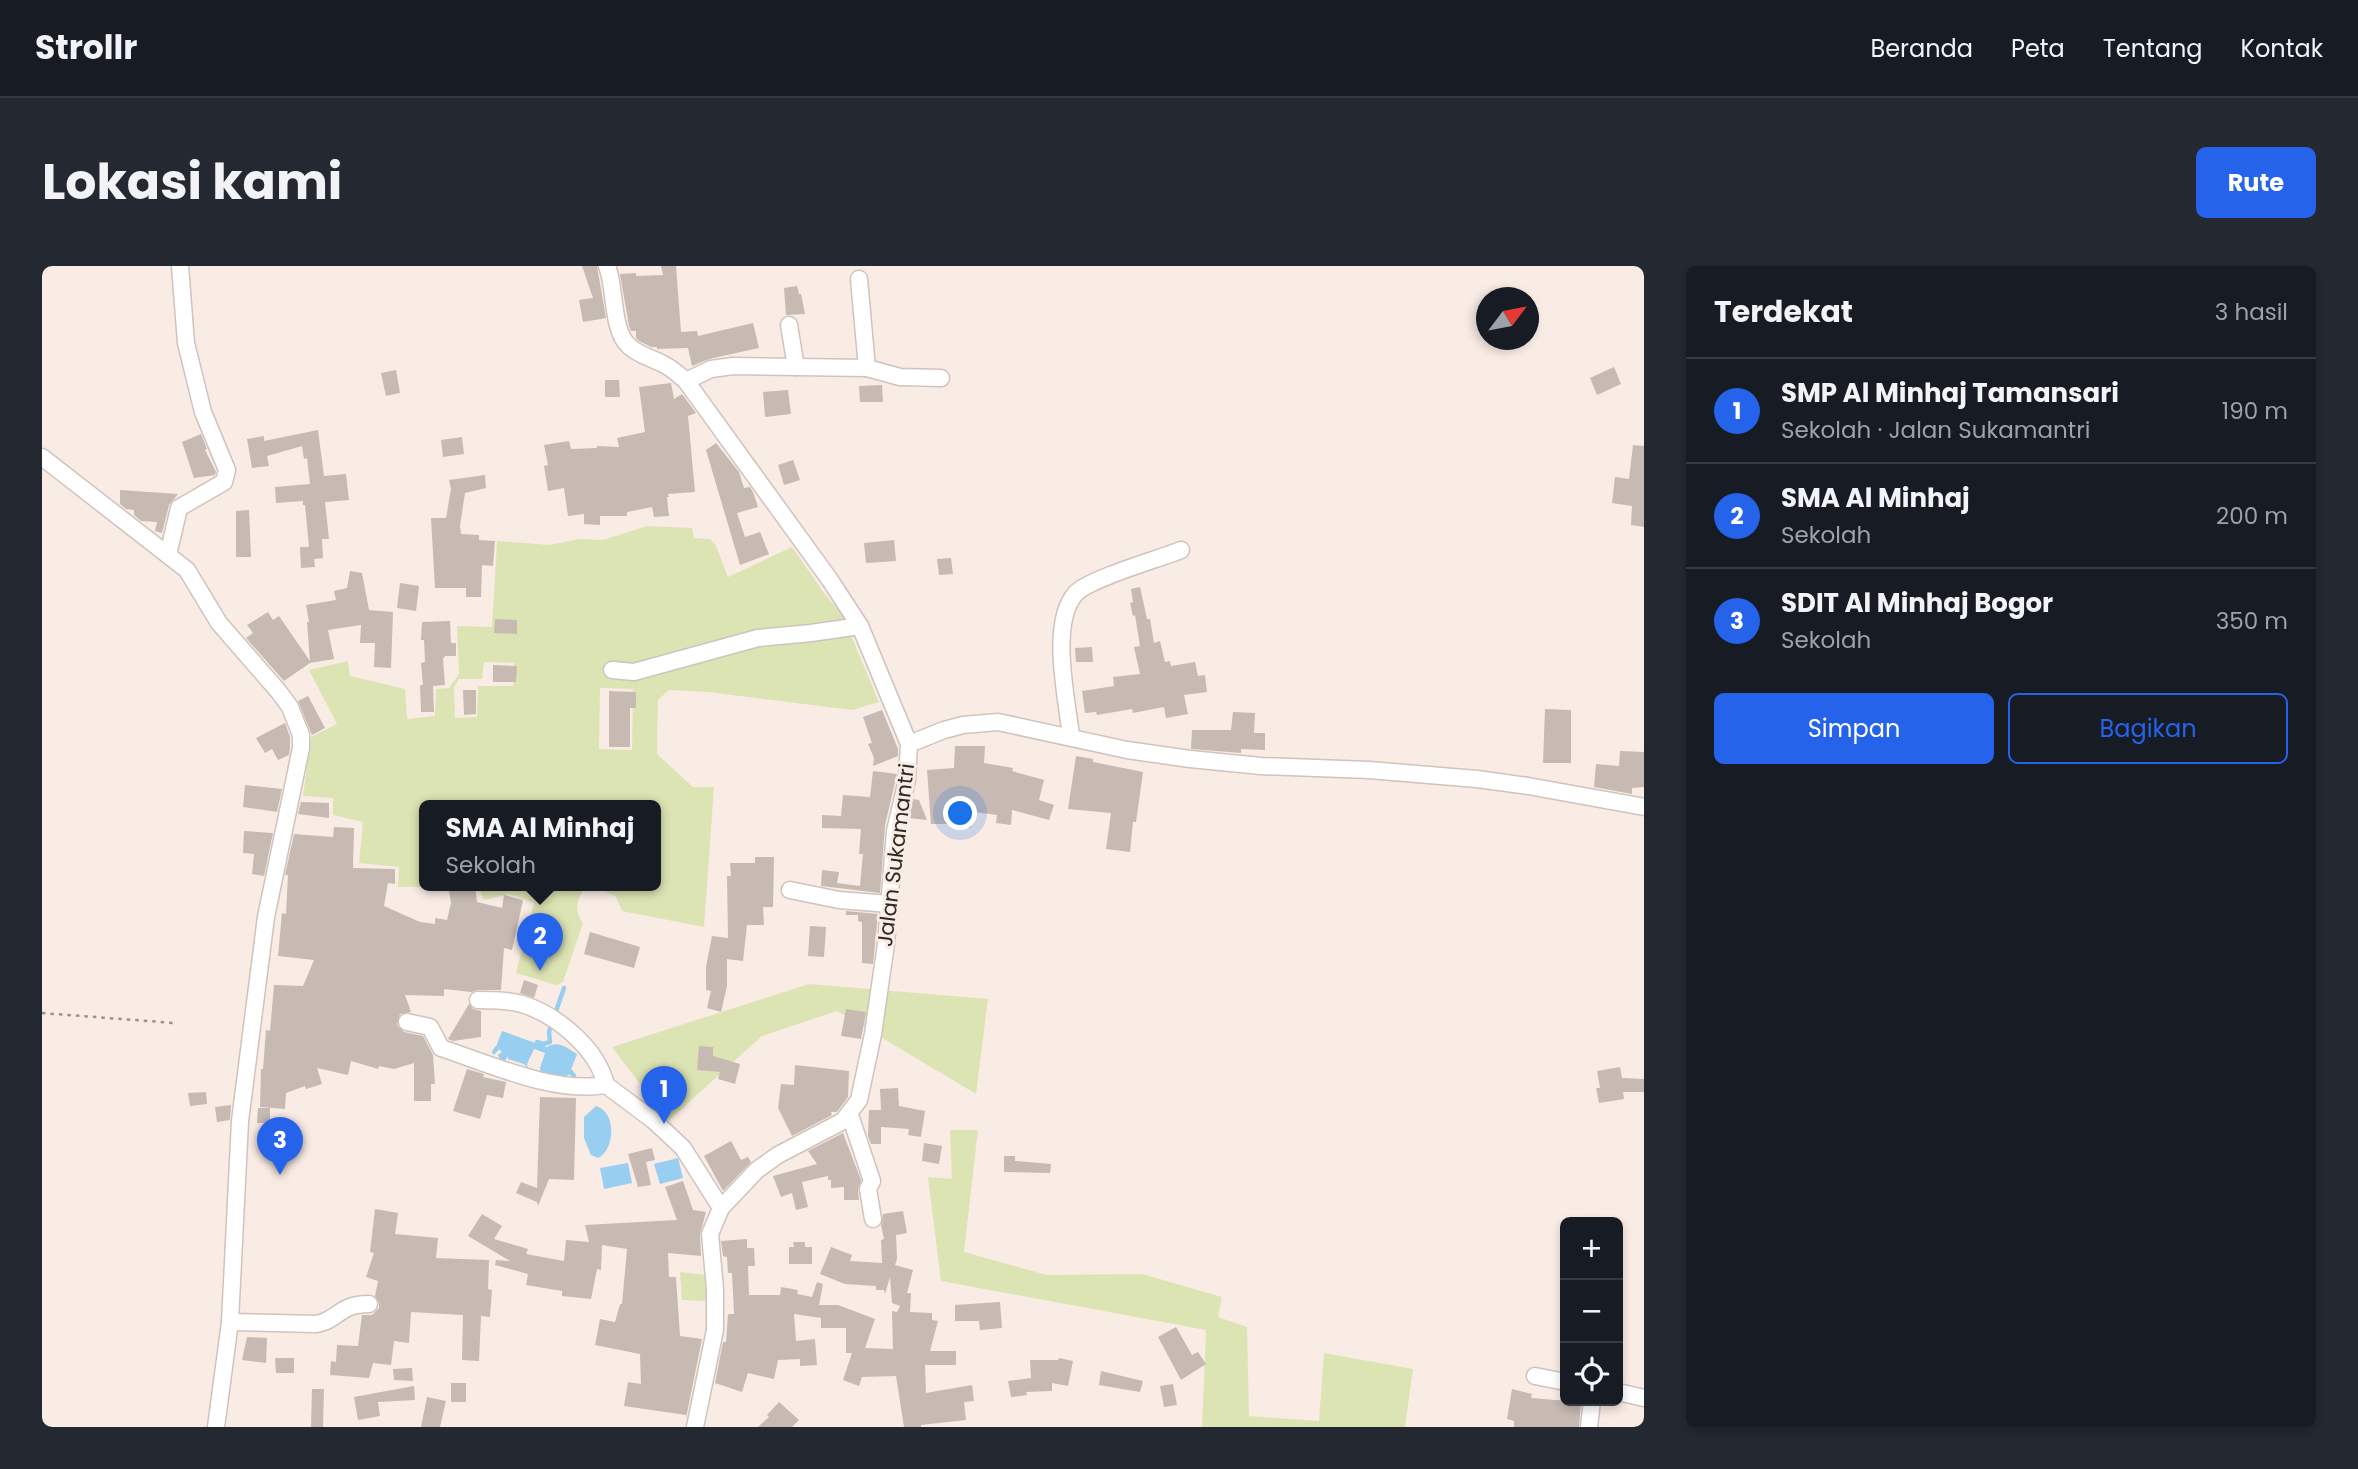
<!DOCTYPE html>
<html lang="id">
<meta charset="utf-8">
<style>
body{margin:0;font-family:Poppins,sans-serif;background:#242831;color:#f1f3f6}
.controls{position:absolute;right:21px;bottom:21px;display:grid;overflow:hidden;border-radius:10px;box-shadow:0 4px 10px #0003}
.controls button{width:63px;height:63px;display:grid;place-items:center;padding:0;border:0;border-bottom:2px solid #363941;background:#171b24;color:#f1f3f6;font:35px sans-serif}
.compass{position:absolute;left:1434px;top:21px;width:63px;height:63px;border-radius:50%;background:#171b24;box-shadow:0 4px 10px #0003;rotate:58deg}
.you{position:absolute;left:919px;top:548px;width:24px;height:24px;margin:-18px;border:5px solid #fff;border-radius:50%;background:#1a73e8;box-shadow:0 0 0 10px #1a73e833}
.badge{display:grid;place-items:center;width:46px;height:46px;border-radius:50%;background:#2563eb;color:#fff;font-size:23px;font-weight:700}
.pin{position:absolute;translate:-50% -58px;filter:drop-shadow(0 2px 4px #0008)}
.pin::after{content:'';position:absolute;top:37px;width:24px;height:21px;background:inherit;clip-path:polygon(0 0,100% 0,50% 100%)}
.popup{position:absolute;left:377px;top:534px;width:242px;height:91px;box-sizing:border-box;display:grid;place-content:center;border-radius:10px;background:#171b24;filter:drop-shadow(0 2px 5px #0005);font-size:23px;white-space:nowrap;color:#9ea1a6}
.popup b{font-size:26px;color:#f1f3f6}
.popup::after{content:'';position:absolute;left:50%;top:100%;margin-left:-14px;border:14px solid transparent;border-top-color:#171b24}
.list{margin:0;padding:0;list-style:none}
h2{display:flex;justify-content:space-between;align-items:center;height:91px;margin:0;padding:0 28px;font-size:30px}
h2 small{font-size:23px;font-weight:400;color:#9ea1a6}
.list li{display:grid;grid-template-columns:46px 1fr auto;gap:21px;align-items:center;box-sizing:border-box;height:105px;padding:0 28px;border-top:2px solid #363941}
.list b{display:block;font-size:26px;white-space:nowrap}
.list p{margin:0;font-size:23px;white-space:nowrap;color:#9ea1a6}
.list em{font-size:23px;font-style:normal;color:#9ea1a6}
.actions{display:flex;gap:14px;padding:21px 28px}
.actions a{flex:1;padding:16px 0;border:2px solid #2563eb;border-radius:10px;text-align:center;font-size:24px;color:#2563eb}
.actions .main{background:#2563eb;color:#fff}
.icon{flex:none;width:38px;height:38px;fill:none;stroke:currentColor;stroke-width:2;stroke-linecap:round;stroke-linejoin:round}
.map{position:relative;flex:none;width:1602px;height:1161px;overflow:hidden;border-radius:10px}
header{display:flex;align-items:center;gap:42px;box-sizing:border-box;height:98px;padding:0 35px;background:#171b24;border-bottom:2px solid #363941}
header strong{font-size:33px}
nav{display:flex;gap:38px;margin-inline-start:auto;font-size:24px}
.intro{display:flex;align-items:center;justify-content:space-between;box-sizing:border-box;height:168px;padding:0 42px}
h1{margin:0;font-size:49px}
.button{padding:18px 32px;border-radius:10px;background:#2563eb;color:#fff;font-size:24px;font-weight:700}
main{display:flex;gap:42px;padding:0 42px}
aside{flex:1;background:#171b24;border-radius:10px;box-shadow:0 4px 10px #0003}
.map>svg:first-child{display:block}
</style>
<header>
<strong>Strollr</strong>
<nav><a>Beranda</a><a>Peta</a><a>Tentang</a><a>Kontak</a></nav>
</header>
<div class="intro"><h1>Lokasi kami</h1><a class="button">Rute</a></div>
<main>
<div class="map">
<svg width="1602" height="1161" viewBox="0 0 1602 1161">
<rect width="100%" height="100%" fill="#f9ece5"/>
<g fill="#dde4b3" fill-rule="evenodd">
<path d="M605 260 650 262 652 272 668 273 674 280 686 311 750 281 782 327 800 348 837 436 810 444 666 426 627 424 616 434 615 488 651 521H672L662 661 580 645 574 631 552 619H614V539H382V619H391V621H356L357 601 317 597 321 556 291 549V532L261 530 269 471 295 458 267 404 306 395 308 410 363 423 365 453 393 450 394 423 407 422 417 408 415 360 450 361 455 275 507 279 538 273 561 274ZM442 396 472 397 471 420H436L435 451 413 452 412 421 417 413H440ZM558 422 591 423 590 484 557 483Z"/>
<path d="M436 619H548C535 627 531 645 541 657L521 716 514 719 474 707 492 637 467 628 442 634Z"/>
<path d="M767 718 946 733 934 828 795 745 720 770 626 855 570 781Z"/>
<path d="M908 864H936L922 986 1005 1009 1100 1008 1180 1031 1176 1051 1205 1061 1207 1150 1277 1155 1282 1087 1371 1103 1363 1161H1160L1164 1064 899 1015 886 911 910 913Z"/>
<path d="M638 1006 665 1009V1035L640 1034Z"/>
</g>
<g fill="#98ceef">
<path d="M460 765 505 781C517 774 525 782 535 788L527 809 520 811 499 810 498 802 503 787 492 783 485 798 486 802 482 798 466 793V790L460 799 456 789 460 786 454 781Z"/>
<path d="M554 840C575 846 573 884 556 892L549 889 542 872V851Z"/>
<path d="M636 892 641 912 618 918 612 898Z"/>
<path d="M586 897 590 917 562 923 558 902Z"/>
</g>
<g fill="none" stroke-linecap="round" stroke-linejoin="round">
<g stroke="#98ceef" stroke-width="4.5">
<path d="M513 748 522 722"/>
<path d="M495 776 501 778 508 776 507 766 510 756"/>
<path d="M452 786 455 782"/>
<path d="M528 805 532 810"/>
</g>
</g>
<g fill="#c6bab3">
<path d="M540 0H555L564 52 541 56 537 34 551 32Z"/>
<path d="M619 0H634L639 66 655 65 656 70 711 57 717 82 667 93 650 100 646 82 615 83V81H609L597 75 594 72V65H589L587 60 578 8 594 7V10L621 9Z"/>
<path d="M755 20 757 28H759L763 48 744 49 742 22Z"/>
<path d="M1572 101 1579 118 1555 129 1548 112Z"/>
<path d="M354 104 358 127 344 130 339 107Z"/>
<path d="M563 114H577L578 131H563Z"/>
<path d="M629 117 632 133 640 128 654 147 646 150 653 226 626 228 627 231H625L627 250 612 251 610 241 585 246V250H558V259L542 258V248L526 250 522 222 506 225 502 200 506 199 502 179 527 175 529 183 555 182V180L577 181 575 172 603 166 597 121Z"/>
<path d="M840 119 841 136H818L817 120Z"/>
<path d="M746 124 749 148 723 151 721 126Z"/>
<path d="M276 164 282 210 304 208 307 234 283 236 287 273H280L281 292 272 293 273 301 259 302 258 281H267L263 239H261V235L234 237 233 221 268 218 265 192 262 193 260 180 225 190 227 200 210 202 205 173 222 170V175Z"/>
<path d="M159 168 165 183 163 184 174 206 173 209 152 212 140 176Z"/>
<path d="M420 171 422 188 401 191 399 174Z"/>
<path d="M674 177 697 206 702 222 708 221 711 226 716 241 695 247 703 271 718 266 727 288 698 299 664 184Z"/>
<path d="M1591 179 1602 180V261L1589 259 1590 240 1570 237 1573 211 1587 213Z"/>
<path d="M751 194 758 214 742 219 736 199Z"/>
<path d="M443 209 444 222 423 227 418 260 419 268 437 269V274L453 275 451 300 440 299 439 331H424V322H393L389 252H404L409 223 407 214Z"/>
<path d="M78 224 136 228 127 239 120 267 113 265 115 256 99 255 92 249V244L84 243 78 238Z"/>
<path d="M207 244 209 291H194V245Z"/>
<path d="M852 274 854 295 824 297 822 277Z"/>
<path d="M909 292 911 308 897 309 895 293Z"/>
<path d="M308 305 320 307 327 344 351 346 349 402 332 401 333 377H318L319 359 286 364 292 393 268 397 242 415 204 372 211 367 205 359 226 346 231 354 237 350 268 395 265 356H267L264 339 294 334 292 325 305 322Z"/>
<path d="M358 317 377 320 374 345 355 342Z"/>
<path d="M1098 321 1105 353H1108L1112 377 1118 375 1123 396 1128 395 1129 400 1153 396 1156 410 1163 409 1165 426 1142 429 1146 448 1124 452 1122 441 1091 447 1090 443 1055 449 1054 446 1043 447 1040 425 1072 420 1071 411 1098 408 1092 381 1098 380 1093 349 1091 350 1088 337 1091 336 1089 323Z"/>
<path d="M453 353 475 354V368L452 367Z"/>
<path d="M408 355 409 377H414V390H403L401 393 403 419 391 420 392 446H379L378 419H381L379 397 383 396 382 374H379L380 356Z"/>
<path d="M1050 381 1051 396H1034L1033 382Z"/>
<path d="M451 399 475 400 474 416H451Z"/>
<path d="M421 424H434V448L422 449Z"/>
<path d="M567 425 594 426V442H588V481H567Z"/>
<path d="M266 430 283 462 270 469 256 435Z"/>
<path d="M1503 443 1529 444V497H1501Z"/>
<path d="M840 444 856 483V490L831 500 832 492 826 478 830 477 821 451Z"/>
<path d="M1191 446 1213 447 1212 467H1223V484L1199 483V487L1149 483 1150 464H1189Z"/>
<path d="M243 457 248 471V481L247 489 236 494 230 483 223 487 214 472Z"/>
<path d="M913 480H943L942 497 971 502 970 505 1002 514 997 534 1012 539 1007 554 970 544 969 559 954 557 955 549 932 546 929 562 904 558H889L885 504 912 502Z"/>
<path d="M1578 485 1602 486V521L1590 522V528L1552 521 1554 498 1577 500Z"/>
<path d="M1034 490 1051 493V496L1101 506 1094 556H1091L1088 586 1064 583 1069 547 1026 543Z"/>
<path d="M831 505 855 508 843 559 838 627 779 620 780 604 797 606 795 617 818 620 821 588H817L819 563 780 562V549L799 550 801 529 828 531Z"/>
<path d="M203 519 240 523 235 546 201 541Z"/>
<path d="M871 533 877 534 885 554 867 552Z"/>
<path d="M259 536 287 537V552L256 548Z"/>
<path d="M292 561 312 562 311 602 353 603V618L346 617 342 640 378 656 393 658V652L405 654 409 637 406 619H433L435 636 460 642 462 629 481 634 470 684 462 682 459 724H436L429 726 402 723V730L363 729 369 746 358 748 355 759 362 766 381 770 391 789 393 818H389V835H372V797L352 803 337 800 336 803 309 795 306 809 275 802 280 818 264 823 263 820 244 827 243 843 218 841 219 803H221L224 764 228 765 232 719 261 720 272 694 236 690 240 647 244 648 246 609H243L252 568 291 571Z"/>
<path d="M202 565 231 567 222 610 210 608 212 588 201 587Z"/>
<path d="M713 591H732L731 641H721L722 659H705L701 695 685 693V720L679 746 665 742 669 725 664 724V701L670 670 686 672 685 610H689L688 597H713Z"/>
<path d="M804 645 836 648 831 698 820 697V656L816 655V649H804Z"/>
<path d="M768 660 784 661 782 691 766 690Z"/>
<path d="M548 666 598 681 592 702 542 688Z"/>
<path d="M482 714 496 719 492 732 478 727Z"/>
<path d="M427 738 431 743 439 745V771L411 775 406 773Z"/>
<path d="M804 743 824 746 819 773 799 770Z"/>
<path d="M657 780 671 781V790L698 798 693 818 676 813 678 806 655 804Z"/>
<path d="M753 799 807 805 806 831 795 846H789L790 849 750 870 736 842 739 818 752 819Z"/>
<path d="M1578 801 1580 812 1602 813V826H1581L1582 833 1557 837 1554 822H1558L1555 805Z"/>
<path d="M425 803 442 808 441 811 464 816 461 832 445 829 438 853 411 845Z"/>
<path d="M856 822 857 840 883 845 879 871 866 869 867 863 839 861V878H829L826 870 827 844H839L838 823Z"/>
<path d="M164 826 165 838 148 840 146 827Z"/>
<path d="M498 831 534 832 532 914 507 913 496 940 495 936 474 927 479 916 495 922Z"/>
<path d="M189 839 188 854 175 856 173 841Z"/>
<path d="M216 842H228V857H215Z"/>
<path d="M801 867 819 914 816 924 817 934H802V921L789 922V914H786V910L760 916 766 941 754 944 750 927 739 931 731 910 775 898 766 885Z"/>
<path d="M689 875 699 894 706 891 709 896 681 925 662 890Z"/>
<path d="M882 877 900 880 897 898 880 895Z"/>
<path d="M610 882 613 894 604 896 609 919 596 921 586 888Z"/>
<path d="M962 890H973V895L1009 898 1008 907 962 906Z"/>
<path d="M641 915 651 944 664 946 658 968 659 990 626 987 627 1011H634L638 1070 660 1073 644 1152V1149L582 1140 586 1116 599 1118 598 1088 553 1079 558 1053 573 1056 578 1038H580L585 983 560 979 559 1004 555 1003 549 1033 520 1030V1025L484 1019 486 1008 453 999 454 994 468 995 426 970 440 948 460 960 452 973 486 983 484 988 522 995 524 974 547 976 543 959 635 954 623 921Z"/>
<path d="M333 943 356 947 353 968 396 972 394 992 447 994 446 1023 450 1024 448 1051 439 1050 437 1095 420 1094 421 1049 369 1046 367 1077 352 1075 349 1099 331 1097 327 1112 288 1109 289 1095 294 1096 295 1079 316 1080 320 1049H330L337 1042V1037L333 1030 336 1015 324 1011 332 987 328 986Z"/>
<path d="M861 945 865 967 854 969 855 993 853 999 871 1004 865 1027H869L868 1046 890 1047V1054L896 1055 888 1085H914V1099H883L884 1127 930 1119 932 1135 922 1136 924 1154 879 1159V1161H862L854 1110 820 1111 817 1120 801 1114 810 1087H804V1062H779V1052L752 1048 754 1075 773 1073 775 1099 758 1100V1093L736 1094 732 1113 706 1107 700 1126 673 1117 681 1076H684L686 1048H692L690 1007H686L685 991 681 990 679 975 705 973V982H712L713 1000H706L707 1029H738L739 1021 756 1024 755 1028 770 1031 775 1016 781 1018 777 1039H796L833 1053 823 1082 851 1083 850 1045 855 1046 858 1040 850 1037 848 1011 843 1028 842 1024H834V1020L803 1018 778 1008 789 981 810 989 808 995 840 997 839 974 842 973 839 959 841 948Z"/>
<path d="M751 976H763V981H770V998H747V981H752Z"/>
<path d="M958 1036 960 1062 938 1064 937 1055H913V1039Z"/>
<path d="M1134 1061 1150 1089 1156 1086 1164 1098 1139 1114 1116 1071Z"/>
<path d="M205 1071 225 1072 224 1097 200 1094Z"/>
<path d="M233 1092H252V1107H234Z"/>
<path d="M1017 1092 1031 1095 1026 1120 1010 1117V1125L984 1126 985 1129 969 1131 966 1115 989 1112 988 1094H1016Z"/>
<path d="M370 1102 371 1115 352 1114 351 1103Z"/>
<path d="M1059 1105 1101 1115 1098 1126 1057 1119Z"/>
<rect x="409" y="1117" width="15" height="19"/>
<path d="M1131 1118 1135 1139 1122 1141 1118 1120Z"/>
<path d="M372 1120 373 1134 336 1136 338 1150 316 1154 312 1131Z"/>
<path d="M270 1123H282L281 1161H269Z"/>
<path d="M1470 1123 1490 1128 1489 1132 1539 1136 1537 1161H1472V1155L1465 1153Z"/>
<path d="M385 1131 404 1135 398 1161H379Z"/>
<path d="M737 1136 757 1154 750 1161H716L727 1151 725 1149Z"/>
</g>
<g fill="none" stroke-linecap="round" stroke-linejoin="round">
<g stroke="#d0c3bd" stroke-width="19">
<g id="minor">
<path d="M565 0C574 22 569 64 587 80 596 89 610 92 621 98 630 102 637 109 644 115L788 314 818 360 867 478 865 514 853 565 844 678 831 768 817 834 801 855 736 889 715 904 679 942 668 968 673 1023V1064L653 1161"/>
<path d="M817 13 825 102"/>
<path d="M747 59 754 101"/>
<path d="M644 115 669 103 691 100 825 102 858 111 899 112"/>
<path d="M0 191 145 304 177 357 237 426 248 441 259 469V482L224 651 198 855 188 1056 174 1161"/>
<path d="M126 289 137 242 182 216 185 204 161 146 144 77 138 0"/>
<path d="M570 404 592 406 716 372 769 367 818 360"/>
<path d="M1029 470C1025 434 1007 356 1034 327 1049 312 1117 293 1139 284"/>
<path d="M867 478 902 464 921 459 956 456 1085 484 1148 493 1219 500 1327 504 1435 513 1486 520 1602 541"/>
<path d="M748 624 797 634 847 638"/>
<path d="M436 734C451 734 465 734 480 738 515 749 555 782 564 819"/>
<path d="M365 756 388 761 399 782C448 798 512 828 564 819L611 854 641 882 679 942"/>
<path d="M808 849 830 915 826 923 831 953"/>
<path d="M188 1056 274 1058C296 1055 296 1038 327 1038"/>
<path d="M1493 1110 1523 1116"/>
<path d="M1576 1126 1602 1132"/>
<path d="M1547 1161 1550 1135"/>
</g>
</g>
<path stroke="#9b918c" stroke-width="2.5" stroke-dasharray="3.5 5" stroke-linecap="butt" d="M0 747 132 757"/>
<use href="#minor" stroke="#fff" stroke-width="16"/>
</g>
<g text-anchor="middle" stroke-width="6" stroke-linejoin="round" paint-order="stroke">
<g font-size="21" fill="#2d2825" stroke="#f9ece5">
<text transform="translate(854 589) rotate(-83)" y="7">Jalan Sukamantri</text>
</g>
</g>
</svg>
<div class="controls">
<button>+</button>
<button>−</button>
<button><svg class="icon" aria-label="locate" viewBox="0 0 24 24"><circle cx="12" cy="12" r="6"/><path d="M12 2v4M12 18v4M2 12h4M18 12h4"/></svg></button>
</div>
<svg class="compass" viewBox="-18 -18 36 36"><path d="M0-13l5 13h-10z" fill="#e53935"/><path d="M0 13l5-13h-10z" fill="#9ea1a6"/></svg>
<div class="you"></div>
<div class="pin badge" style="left:622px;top:858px">1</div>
<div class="pin badge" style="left:498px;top:705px">2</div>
<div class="popup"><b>SMA Al Minhaj</b>Sekolah</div>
<div class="pin badge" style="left:238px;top:909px">3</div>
</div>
<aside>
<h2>Terdekat<small>3 hasil</small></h2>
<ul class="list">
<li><span class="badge">1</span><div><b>SMP Al Minhaj Tamansari</b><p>Sekolah · Jalan Sukamantri</p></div><em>190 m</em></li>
<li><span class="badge">2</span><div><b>SMA Al Minhaj</b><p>Sekolah</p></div><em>200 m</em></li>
<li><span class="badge">3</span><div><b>SDIT Al Minhaj Bogor</b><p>Sekolah</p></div><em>350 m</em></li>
</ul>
<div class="actions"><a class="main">Simpan</a><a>Bagikan</a></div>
</aside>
</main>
